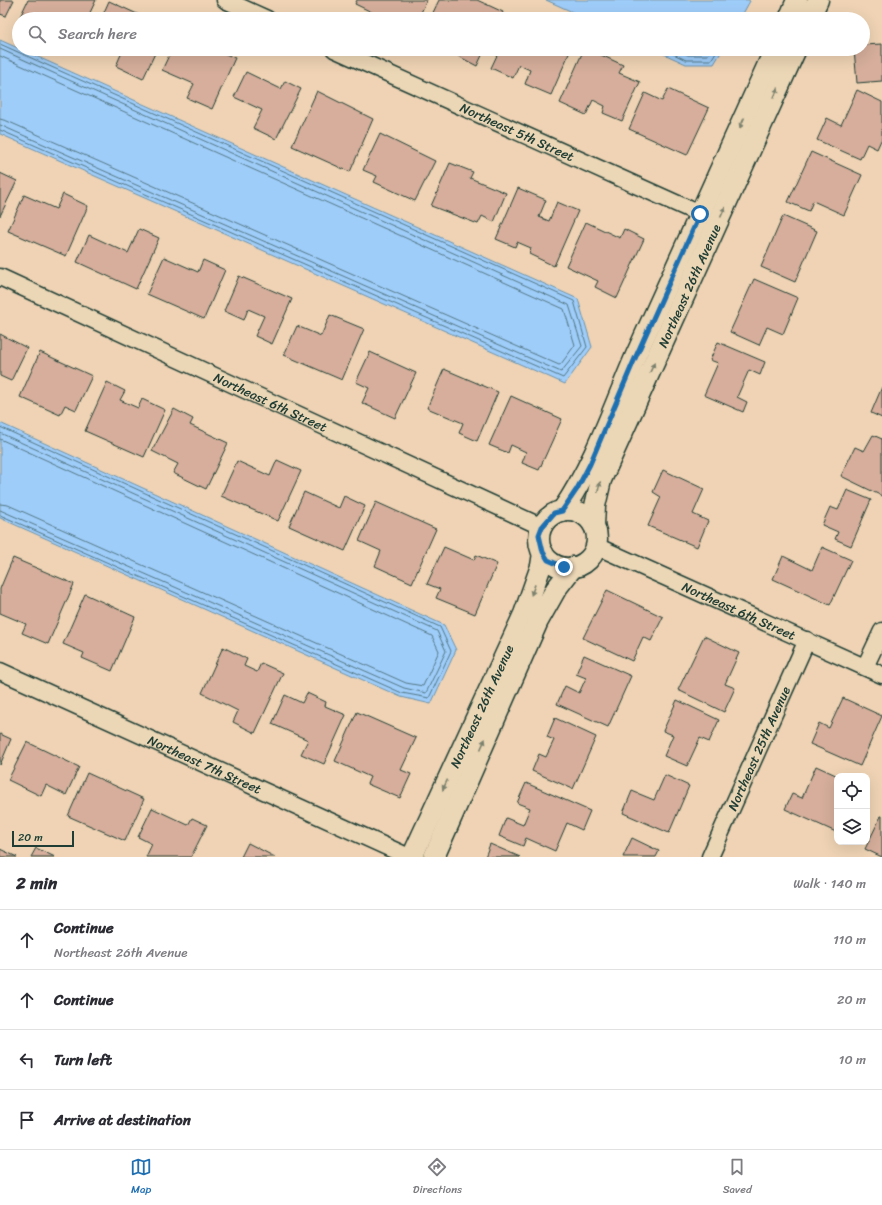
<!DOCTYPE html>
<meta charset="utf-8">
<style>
body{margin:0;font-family:Sriracha,sans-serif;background:#f2f2f3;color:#2b2b33}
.controls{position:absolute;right:12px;bottom:12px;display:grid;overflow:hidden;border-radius:8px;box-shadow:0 4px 16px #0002}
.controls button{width:36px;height:36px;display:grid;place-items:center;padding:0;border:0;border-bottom:1px solid #e1e1e2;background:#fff;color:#2b2b33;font:20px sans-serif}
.scale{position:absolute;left:12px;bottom:10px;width:62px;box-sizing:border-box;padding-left:4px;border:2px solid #1f3d34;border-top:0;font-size:11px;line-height:14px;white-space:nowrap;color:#1f3d34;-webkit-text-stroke:3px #ebd6b5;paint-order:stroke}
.stop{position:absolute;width:12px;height:12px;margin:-9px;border:3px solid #1f6fb2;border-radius:50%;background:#fff}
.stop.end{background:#1f6fb2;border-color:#fff;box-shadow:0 1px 4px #0008}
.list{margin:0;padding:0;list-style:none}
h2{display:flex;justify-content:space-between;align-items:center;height:52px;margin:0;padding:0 16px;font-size:17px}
h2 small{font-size:13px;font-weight:400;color:#7c7c81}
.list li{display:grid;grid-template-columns:26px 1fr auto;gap:12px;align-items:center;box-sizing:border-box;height:60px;padding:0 16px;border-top:1px solid #e1e1e2}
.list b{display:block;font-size:15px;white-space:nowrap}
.list p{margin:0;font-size:13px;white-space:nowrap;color:#7c7c81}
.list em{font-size:13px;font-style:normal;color:#7c7c81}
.icon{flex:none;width:22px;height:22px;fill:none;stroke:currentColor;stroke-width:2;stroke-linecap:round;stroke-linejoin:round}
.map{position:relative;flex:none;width:882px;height:857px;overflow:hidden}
.search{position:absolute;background:#fff;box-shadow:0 4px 16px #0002;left:12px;right:12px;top:12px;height:44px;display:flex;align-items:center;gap:10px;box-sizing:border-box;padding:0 14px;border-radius:22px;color:#7c7c81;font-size:15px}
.sheet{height:292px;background:#fff}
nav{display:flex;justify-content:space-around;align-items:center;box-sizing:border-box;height:56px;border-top:1px solid #e1e1e2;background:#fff;font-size:11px;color:#7c7c81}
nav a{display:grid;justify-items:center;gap:2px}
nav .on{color:#1f6fb2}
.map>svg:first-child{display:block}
</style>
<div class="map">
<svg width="882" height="857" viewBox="0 0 882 857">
<rect width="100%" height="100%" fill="#efd3b4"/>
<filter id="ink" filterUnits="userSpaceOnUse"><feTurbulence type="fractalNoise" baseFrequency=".025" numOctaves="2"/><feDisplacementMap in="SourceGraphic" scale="8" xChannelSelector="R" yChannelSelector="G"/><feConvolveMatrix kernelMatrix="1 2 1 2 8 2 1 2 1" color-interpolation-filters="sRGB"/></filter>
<g filter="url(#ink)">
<g fill="#9fcdfa" stroke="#6c93ab">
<path d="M546 0H748L750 1 740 19H588Z"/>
<path d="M0 40 578 299 592 347 565 384 0 134Z"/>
<path d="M653 49H723L714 64H686Z"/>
<path d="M0 423 444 625 456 650 431 704 401 697 0 518Z"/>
</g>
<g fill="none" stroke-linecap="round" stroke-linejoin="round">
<g stroke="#527783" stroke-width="1">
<path d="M0 44 574 301 587 347 563 378 0 130"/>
<path d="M0 49 569 305 582 346 561 372 0 125"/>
<path d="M663 49 686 60H711L718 49"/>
<path d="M675 49 688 55H708L713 49"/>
<path d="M0 56 564 309 575 345 561 364 559 365 7 121 0 119"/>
<path d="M0 427 440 627 451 651 429 698 402 693 0 515"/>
<path d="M0 433 437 631 446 651 426 693 404 688 0 510"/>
<path d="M0 439 432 636 439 651 423 686 406 683 8 505 0 504"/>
</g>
</g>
<g fill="#d6ae9b" stroke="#1f3d34">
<path d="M0 0H14L6 16 0 14Z"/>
<path d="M28 0H96L87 19H19V22L18 21Z"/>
<path d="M357 0H427L418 19H386L355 4Z"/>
<path d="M439 0H477L503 12 500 19H430Z"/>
<path d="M109 1 148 19H101Z"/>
<path d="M882 44V81L857 83 854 49H863V45Z"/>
<path d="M115 49H157L143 79 116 66 122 52Z"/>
<path d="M172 49H214L235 58 212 109 187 98 194 84 162 70Z"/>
<path d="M462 49H485L477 66 458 56Z"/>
<path d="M500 49H571L551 95 525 84 530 70 519 65 513 78 491 68Z"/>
<path d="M584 49H588L623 65 619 73 640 82 622 121 603 113 605 106 593 100 586 115 560 103Z"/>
<path d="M246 72 281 89 285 81 301 89 276 139 253 128 262 110 234 97Z"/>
<path d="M668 89 709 108 687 155 629 129 645 93 662 101Z"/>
<path d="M857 90 882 102V138L877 149 867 144 860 159 817 140 827 118 841 125Z"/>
<path d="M317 91 373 119 350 172 292 146Z"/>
<path d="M380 134 435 161 415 201 374 182 377 176 363 170Z"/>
<path d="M811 152 862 175 844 215 813 201 809 211 788 202Z"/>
<path d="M450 163 473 172 470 178 506 193 494 222 482 216 478 224 431 206Z"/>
<path d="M0 173 17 181 0 216Z"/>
<path d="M518 188 546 200 539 217 549 221 557 202 578 211 554 266 529 254 531 248 517 242 515 247 496 239Z"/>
<path d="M63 194 88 206 66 256 8 231 24 195 56 209Z"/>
<path d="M783 216 817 231 795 282 761 267Z"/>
<path d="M586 222 620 238 624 229 644 239 617 298 595 287 598 281 566 266Z"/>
<path d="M139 229 159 238 136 289 77 262 89 235 128 253Z"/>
<path d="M164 257 198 272 203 260 225 270 204 319 147 294Z"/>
<path d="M239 276 292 299 272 344 255 336 264 316 248 309 244 320 224 311Z"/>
<path d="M754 279 798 298 783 334 767 327 759 345 730 332Z"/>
<path d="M330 315 364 329 342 380 284 355 297 326 321 336Z"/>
<path d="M0 334 27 348 11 381 0 376Z"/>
<path d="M718 342 765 362 760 375 749 370 737 397 747 402 743 412 704 395 718 363 710 360Z"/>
<path d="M40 352 92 376 76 410 65 405 60 415 20 397Z"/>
<path d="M370 352 416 373 395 418 362 403 369 388 356 382Z"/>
<path d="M444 369 498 392 477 441 459 433 463 423 427 408Z"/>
<path d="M107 382 125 391 120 400 138 408 142 399 165 410 144 457 85 431Z"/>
<path d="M882 387V418L871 413Z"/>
<path d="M511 396 562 419 539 470 522 463 526 452 511 445 508 453 489 445Z"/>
<path d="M174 409 193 419 190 425 228 443 206 489 173 473 178 464 152 451Z"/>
<path d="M873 435 882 439V496L841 476 855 447 864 451Z"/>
<path d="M277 460 301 471 278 521 221 496 237 461 270 476Z"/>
<path d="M663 470 704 489 693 514 708 521 697 547 648 526 661 497 653 492Z"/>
<path d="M847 490 871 500 851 546 835 539 838 532 822 525 830 507 838 510Z"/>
<path d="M304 492 339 508 344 496 365 506 345 551 289 526Z"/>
<path d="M376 502 436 529 412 583 375 566 381 551 359 541Z"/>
<path d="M444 547 474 560 476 555 497 564 475 614 436 598 440 589 427 584Z"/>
<path d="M822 547 851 560 830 605 773 579 783 556 812 570Z"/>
<path d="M13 558 74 584 48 644 22 633 26 624 0 613V589Z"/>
<path d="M607 590 663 617 651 641 643 637 632 661 583 638Z"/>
<path d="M85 594 135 617 112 671 82 658 84 653 63 644Z"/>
<path d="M704 636 739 653 725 684 735 688 724 712 678 690Z"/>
<path d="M223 647 247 659 244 666 257 672 261 663 283 673 255 733 233 722 238 711 202 693Z"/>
<path d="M584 655 631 676 608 727 557 704 565 686 579 693 586 678 576 674Z"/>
<path d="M307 693 326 702 325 706 346 715 324 764 301 754 308 740 272 724 285 695 302 703Z"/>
<path d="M843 698 882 716 860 766 810 744 819 723 829 728Z"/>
<path d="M677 700 719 720 709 742 700 738 687 766 664 756 673 735 663 731Z"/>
<path d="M357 712 416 738 401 770 411 774 400 798 367 784 370 777 335 761Z"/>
<path d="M555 718 596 737 573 789 532 771 539 754 546 757 554 740 547 737Z"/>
<path d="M0 734 11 739 0 765Z"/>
<path d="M27 742 79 767 66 795 46 785 41 796 8 780Z"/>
<path d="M816 766 838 776 836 832 785 809 792 794 802 798Z"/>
<path d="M87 773 144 799 125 841 68 816Z"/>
<path d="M665 775 689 786 669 833 623 813 632 791 654 800Z"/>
<path d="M526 783 590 811 582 830 567 823 555 851 526 838 523 846 499 836 506 818 523 825 530 808 517 803Z"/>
<path d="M152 808 188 825 192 818 207 825 191 857H146L152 844 138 837Z"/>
<path d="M881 816H882V857L865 849Z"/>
<path d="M632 838 659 851 656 857H623Z"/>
<path d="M248 843 275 857H241Z"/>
<path d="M490 844 520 857H485Z"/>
<path d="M36 848 55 857H31Z"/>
<path d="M0 849 17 857H0Z"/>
</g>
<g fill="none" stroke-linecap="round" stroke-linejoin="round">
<g stroke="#1f3d34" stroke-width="19">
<g id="minor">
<path d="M225 0 267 19"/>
<path id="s1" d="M334 49 700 214"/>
<path id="s2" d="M0 277 542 527"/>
<path id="s3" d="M596 546 882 675"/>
<path d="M865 667 882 631"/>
<path id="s4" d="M0 671 409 857"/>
<path id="s5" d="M710 857 807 640"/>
</g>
</g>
<g stroke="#1f3d34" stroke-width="23">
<g id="tertiary">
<path d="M789 19 797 0"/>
<path d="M809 19 818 0"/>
<circle cx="568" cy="539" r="29"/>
<path d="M562 511C595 463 613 408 636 355 683 253 729 151 775 49"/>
<path id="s6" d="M594 525 595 506 601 480 796 49"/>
<path id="s7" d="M412 857 524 614 541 566 543 553"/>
<path d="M434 857 538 621 556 589 573 567"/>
</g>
</g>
<use href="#minor" stroke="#ebd6b5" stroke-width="16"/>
<use href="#tertiary" stroke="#ebd6b5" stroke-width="20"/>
</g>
<defs><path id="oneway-solid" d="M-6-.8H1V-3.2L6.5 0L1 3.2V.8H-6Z"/></defs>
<g fill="#7b826e">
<use href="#oneway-solid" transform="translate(776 93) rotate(-66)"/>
<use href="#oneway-solid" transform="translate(742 123) rotate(114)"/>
<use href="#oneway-solid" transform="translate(723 212) rotate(-66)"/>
<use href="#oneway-solid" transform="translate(652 368) rotate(-65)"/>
<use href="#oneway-solid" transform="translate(599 487) rotate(-77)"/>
<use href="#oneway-solid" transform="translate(533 590) rotate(110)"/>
<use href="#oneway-solid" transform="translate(483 744) rotate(-66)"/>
<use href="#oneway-solid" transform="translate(445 785) rotate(115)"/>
</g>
</g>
<g fill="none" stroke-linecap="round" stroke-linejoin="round" filter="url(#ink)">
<path stroke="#1f6fb2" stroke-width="5" d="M564 567 548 560 543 552 539 535 542 527 554 513 562 511 577 489 590 464 633 363 700 214"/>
</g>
<g text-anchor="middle" stroke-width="3" stroke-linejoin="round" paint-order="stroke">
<g font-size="13" fill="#1f3d34" stroke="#ebd6b5">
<text dy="5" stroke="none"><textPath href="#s1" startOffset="201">Northeast 5th Street</textPath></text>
<text dy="5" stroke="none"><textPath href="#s6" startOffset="259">Northeast 26th Avenue</textPath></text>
<text dy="5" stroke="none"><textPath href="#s2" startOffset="298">Northeast 6th Street</textPath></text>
<text dy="5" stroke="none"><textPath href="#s3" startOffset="157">Northeast 6th Street</textPath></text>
<text dy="5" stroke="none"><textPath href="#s7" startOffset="166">Northeast 26th Avenue</textPath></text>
<text dy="5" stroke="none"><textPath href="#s5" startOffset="119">Northeast 25th Avenue</textPath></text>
<text dy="5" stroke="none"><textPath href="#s4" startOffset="225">Northeast 7th Street</textPath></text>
</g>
</g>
</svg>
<div class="controls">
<button><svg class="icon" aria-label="locate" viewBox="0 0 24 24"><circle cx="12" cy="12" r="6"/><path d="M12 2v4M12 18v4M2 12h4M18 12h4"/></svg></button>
<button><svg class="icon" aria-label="layers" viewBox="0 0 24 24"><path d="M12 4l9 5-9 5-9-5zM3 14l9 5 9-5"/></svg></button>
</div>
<div class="scale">20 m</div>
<div class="stop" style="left:700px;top:214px"></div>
<div class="stop end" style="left:564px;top:567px"></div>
<div class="search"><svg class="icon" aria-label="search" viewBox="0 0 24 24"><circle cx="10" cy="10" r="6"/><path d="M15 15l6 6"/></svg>Search here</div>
</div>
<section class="sheet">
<h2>2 min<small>Walk · 140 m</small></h2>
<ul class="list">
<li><svg class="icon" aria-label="ahead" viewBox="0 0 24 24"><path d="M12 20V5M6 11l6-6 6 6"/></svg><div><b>Continue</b><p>Northeast 26th Avenue</p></div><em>110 m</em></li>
<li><svg class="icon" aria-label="ahead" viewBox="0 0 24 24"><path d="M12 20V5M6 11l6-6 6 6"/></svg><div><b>Continue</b></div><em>20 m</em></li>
<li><svg class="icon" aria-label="left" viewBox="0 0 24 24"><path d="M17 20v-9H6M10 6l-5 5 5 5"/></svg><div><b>Turn left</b></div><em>10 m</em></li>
<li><svg class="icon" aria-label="arrive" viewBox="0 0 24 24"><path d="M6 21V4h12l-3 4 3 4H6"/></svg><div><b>Arrive at destination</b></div></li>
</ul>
</section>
<nav>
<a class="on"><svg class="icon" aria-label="map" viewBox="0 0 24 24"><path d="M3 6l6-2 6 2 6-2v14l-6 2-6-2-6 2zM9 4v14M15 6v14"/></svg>Map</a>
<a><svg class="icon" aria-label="directions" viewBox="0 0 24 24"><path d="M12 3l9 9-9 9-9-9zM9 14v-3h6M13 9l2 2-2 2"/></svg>Directions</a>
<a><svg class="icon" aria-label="saved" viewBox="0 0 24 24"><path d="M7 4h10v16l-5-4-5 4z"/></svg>Saved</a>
</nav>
